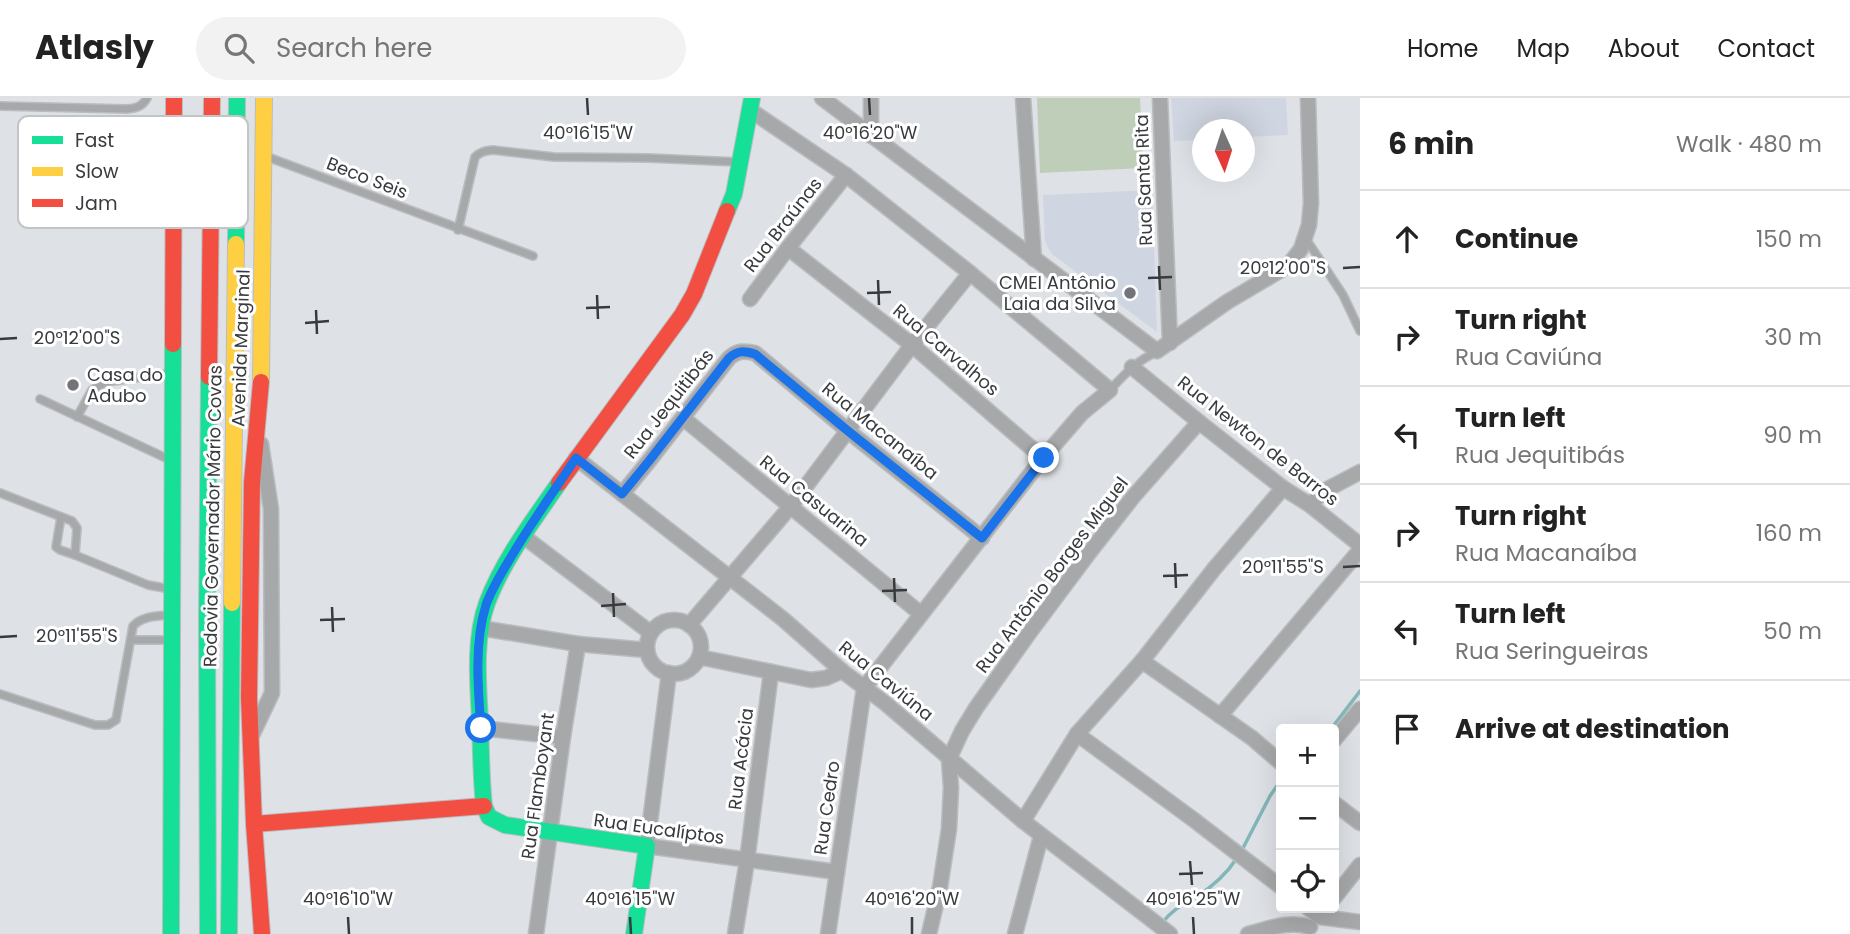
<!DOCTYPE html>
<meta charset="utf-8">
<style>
body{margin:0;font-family:Poppins,sans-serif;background:#f2f2f2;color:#222}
.controls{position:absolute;right:21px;bottom:21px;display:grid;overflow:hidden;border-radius:7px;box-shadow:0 7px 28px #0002}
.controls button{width:63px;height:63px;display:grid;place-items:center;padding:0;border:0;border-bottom:2px solid #e0e0e0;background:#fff;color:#222;font:35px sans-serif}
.compass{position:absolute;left:1192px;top:21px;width:63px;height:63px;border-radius:50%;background:#fff;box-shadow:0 7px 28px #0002;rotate:177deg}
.stop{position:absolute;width:21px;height:21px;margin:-16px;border:5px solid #1a73e8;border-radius:50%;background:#fff}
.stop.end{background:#1a73e8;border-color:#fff;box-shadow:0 2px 7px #0008}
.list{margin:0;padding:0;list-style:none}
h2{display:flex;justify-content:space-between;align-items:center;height:91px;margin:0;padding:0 28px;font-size:30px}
h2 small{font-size:23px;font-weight:400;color:#767676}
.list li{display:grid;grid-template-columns:46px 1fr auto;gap:21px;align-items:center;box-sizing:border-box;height:98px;padding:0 28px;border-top:2px solid #e0e0e0}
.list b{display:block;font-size:26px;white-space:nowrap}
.list p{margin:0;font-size:23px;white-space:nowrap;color:#767676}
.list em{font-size:23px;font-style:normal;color:#767676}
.icon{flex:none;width:38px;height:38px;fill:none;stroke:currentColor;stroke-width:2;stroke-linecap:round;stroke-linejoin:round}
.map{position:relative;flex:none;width:1360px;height:836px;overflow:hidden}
header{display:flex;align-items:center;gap:42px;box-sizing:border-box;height:98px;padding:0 35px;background:#fff;border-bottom:2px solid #e0e0e0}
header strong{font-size:33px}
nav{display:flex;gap:38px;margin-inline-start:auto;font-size:24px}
.search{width:490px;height:63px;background:#f2f2f2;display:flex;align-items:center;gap:18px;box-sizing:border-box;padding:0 24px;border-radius:38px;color:#767676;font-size:26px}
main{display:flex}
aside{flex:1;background:#fff}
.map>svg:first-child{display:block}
</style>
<header>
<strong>Atlasly</strong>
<div class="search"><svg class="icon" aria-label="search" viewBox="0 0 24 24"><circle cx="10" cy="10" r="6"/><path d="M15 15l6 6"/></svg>Search here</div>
<nav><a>Home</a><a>Map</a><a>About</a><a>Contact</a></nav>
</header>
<main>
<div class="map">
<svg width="1360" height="836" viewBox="0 0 1360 836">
<rect width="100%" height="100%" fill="#dee1e6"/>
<g fill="#d0d6e1">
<path d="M1171 0H1286L1288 37 1245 39 1244 32H1202V42L1174 43Z"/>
<path d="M1152 92 1157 234 1052 156 1048 150 1045 142 1043 97Z"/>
</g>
<path fill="#bfceb9" d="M1037 0H1140L1143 70 1040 75Z"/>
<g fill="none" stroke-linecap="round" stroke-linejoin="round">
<g stroke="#82b6b8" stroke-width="3.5">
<path d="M1331 631 1360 593"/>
<path d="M1242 752 1270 698 1281 682"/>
<path d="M1163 824C1173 811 1181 808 1195 800 1212 789 1226 777 1237 760"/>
</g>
<g stroke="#babdc0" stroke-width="10">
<g id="lane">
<path d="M0 8 127 11C136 10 142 9 147 0"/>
<path d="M265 58 533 158"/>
<path d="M458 132 475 59C481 53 486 53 493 52L554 59 649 60 738 64"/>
<path d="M1306 141 1343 197 1360 233"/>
<path d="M1110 292C1124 277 1137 262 1157 254"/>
<path d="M40 301 168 361"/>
<path d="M77 319 92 292 106 284 171 275"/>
<path d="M0 395 72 423 77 430 75 457 148 487 170 491"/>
<path d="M61 419 56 449 60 452 75 457"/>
<path d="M131 542H167"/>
<path d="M0 596 95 627H108L116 622 133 528C142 518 157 518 170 517"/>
</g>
</g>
<g stroke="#babdc0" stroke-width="17">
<g id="street">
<path d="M822 0 1157 253 1227 204 1281 172 1291 164 1301 151 1309 127 1311 105 1308 0"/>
<path d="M871 0V38"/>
<path d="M1023 0 1034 161"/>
<path d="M1160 0 1170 245"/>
<path d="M750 12 846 77 970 175 1110 292 1082 315 1043 360 864 590 828 836"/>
<path d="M788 150 912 247 1043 360"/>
<path d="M750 201 788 150 846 77"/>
<path d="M1132 269 1199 324 1283 390 1310 407 1360 447"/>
<path d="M683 320 921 516"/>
<path d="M576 360 783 521 842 573 885 605 1023 723 1170 836"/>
<path d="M622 396 649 363 729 260C738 252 744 253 755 255L848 333 982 440"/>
<path d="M1310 407 1324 393 1360 374"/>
<path d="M523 438 651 535"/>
<circle cx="674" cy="549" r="27"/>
<path d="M689 527 791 408 912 247 970 175"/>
<path d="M481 530 578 546 647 552"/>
<path d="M699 559 811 582 826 580 842 573"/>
<path d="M1142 563 1252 640 1281 665"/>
<path d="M669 575 647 748 837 774"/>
<path d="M1220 618 1360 452"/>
<path d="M481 630 563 639"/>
<path d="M253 635 272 595 271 411 261 346"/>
<path d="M1077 636 1194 722 1281 789"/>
<path d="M1334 642 1360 611"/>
<path d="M1334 705 1360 725"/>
<path d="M1023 723 1077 636 1142 563 1214 471 1283 390"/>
<path d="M1334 800 1360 767"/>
<path d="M1308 810 1320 819 1360 824"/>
<path d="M536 836 563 639 578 546"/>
<path d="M735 836 747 763 771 574"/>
<path d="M929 836 940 789 949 731 951 690 949 661 962 633 976 610 1027 538 1089 455 1133 399 1199 324"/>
<path d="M1015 836 1041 738"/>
<path d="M1248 836C1268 831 1289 822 1310 829"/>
</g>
</g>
<g stroke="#babdc0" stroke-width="18">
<g id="fast">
<path d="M727 113 734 96 752 0"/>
<path d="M236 146 237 0"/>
<path d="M559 385C533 423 503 462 487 505 474 540 478 585 480 622 481 651 481 679 484 708L489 719 505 727 647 748 634 836"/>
<path d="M171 836 173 246"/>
<path d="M208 836 207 519 209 279"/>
<path d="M229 836 232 505"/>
</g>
</g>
<g stroke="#babdc0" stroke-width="18">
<g id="slow">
<path d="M261 284 264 0"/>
<path d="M232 505 236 146"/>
</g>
</g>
<g stroke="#babdc0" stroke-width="18">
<g id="jam">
<path d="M173 246 174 0"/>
<path d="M209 279 212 0"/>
<path d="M261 284 252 384 249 600 254 726 262 836"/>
<path d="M559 385 682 217 694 196 727 113"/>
<path d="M254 726 484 708"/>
</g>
</g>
<use href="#lane" stroke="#a7a8a9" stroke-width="7"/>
<use href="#street" stroke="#a7a8a9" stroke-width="14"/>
<use href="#fast" stroke="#16e098" stroke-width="16"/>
<use href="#slow" stroke="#ffcf43" stroke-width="16"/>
<use href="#jam" stroke="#f24e42" stroke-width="16"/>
</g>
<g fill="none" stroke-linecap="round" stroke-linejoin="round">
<path stroke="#1a73e8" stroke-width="9" d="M481 630C478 591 474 545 486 507 492 490 502 474 511 459 531 425 554 393 576 360L622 396 649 363 729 260C738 252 744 253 755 256L848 333 982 440 1044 360"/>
</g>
<path fill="none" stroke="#383a3e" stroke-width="2.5" d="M587 0 588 17M869 0 870 17M1159 168 1160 192M1343 170 1360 169M1148 180 1172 179M878 182 879 207M867 195 891 194M597 197 598 221M586 210 610 209M316 212 317 236M305 225 329 223M0 241 17 240M1175 465 1176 490M1343 469 1360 468M1163 478 1188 477M894 480 895 504M882 493 907 492M613 495 614 519M601 508 626 506M332 509 333 534M320 522 345 521M0 539 17 538M1190 763 1192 787M1179 776 1203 775M348 819 349 836M630 819 631 836M912 819V836M1193 819 1194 836"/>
<g fill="#727479" stroke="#fff" stroke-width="2.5">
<circle cx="1130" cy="195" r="7"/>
<circle cx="73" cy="287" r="7"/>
</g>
<g text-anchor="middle" stroke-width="6" stroke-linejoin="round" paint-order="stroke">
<g font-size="18" fill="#383a3e" stroke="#fff">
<text transform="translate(367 80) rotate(21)" y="6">Beco Seis</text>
<text transform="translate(1144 82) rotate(-92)" y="6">Rua Santa Rita</text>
<text transform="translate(783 127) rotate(-52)" y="6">Rua Braúnas</text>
<text transform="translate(241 250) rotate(-88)" y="6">Avenida Marginal</text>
<text transform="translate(946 252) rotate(40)" y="6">Rua Carvalhos</text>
<text transform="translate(669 306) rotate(-52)" y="6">Rua Jequitibás</text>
<text transform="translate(880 333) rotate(39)" y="6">Rua Macanaíba</text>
<text transform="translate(1258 343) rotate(38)" y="6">Rua Newton de Barros</text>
<text transform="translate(814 403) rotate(39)" y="6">Rua Casuarina</text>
<text transform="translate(213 418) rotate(-89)" y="6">Rodovia Governador Mário Covas</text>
<text transform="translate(1052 477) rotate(-53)" y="6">Rua Antônio Borges Miguel</text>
<text transform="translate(886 583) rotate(39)" y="6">Rua Caviúna</text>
<text transform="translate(741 661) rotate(-83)" y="6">Rua Acácia</text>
<text transform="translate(538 688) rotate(-82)" y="6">Rua Flamboyant</text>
<text transform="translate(827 710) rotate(-82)" y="6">Rua Cedro</text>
<text transform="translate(659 731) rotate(8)" y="6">Rua Eucalíptos</text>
</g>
<g font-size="18" fill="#383a3e" stroke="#fff" text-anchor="end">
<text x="1116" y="191">CMEI Antônio<tspan x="1116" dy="21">Laia da Silva</tspan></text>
<text x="87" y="283" text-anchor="start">Casa do<tspan x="87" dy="21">Adubo</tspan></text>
</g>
</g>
<rect x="18" y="18" width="230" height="112" rx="10" fill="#fff" stroke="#c3c4c5" stroke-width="2"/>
<rect x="32" y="38" width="31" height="8" fill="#16e098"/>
<rect x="32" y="69" width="31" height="9" fill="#ffcf43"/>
<rect x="32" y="101" width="31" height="8" fill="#f24e42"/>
<g font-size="19" fill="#383a3e">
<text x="75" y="49">Fast</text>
<text x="75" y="80">Slow</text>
<text x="75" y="112">Jam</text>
</g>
<g font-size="18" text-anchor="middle" fill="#383a3e" stroke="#fff" stroke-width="6" stroke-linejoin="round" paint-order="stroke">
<text x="588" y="41">40°16'15"W</text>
<text x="870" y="41">40°16'20"W</text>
<text x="1283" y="176">20°12'00"S</text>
<text x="77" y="246">20°12'00"S</text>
<text x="1283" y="475">20°11'55"S</text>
<text x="77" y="544">20°11'55"S</text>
<text x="348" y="807">40°16'10"W</text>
<text x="630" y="807">40°16'15"W</text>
<text x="912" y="807">40°16'20"W</text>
<text x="1193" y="807">40°16'25"W</text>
</g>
</svg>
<div class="controls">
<button>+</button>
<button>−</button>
<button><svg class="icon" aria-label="locate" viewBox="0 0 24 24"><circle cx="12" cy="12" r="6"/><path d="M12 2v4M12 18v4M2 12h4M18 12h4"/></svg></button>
</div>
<svg class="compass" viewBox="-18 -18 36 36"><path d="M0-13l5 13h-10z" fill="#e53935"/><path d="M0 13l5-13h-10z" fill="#767676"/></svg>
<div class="stop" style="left:481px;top:630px"></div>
<div class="stop end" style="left:1044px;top:360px"></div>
</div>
<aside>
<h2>6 min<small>Walk · 480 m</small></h2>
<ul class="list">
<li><svg class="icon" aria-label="ahead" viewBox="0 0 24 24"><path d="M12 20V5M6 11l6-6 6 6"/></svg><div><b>Continue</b></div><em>150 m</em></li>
<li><svg class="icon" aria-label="right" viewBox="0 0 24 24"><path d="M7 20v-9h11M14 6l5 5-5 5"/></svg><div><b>Turn right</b><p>Rua Caviúna</p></div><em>30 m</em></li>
<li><svg class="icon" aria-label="left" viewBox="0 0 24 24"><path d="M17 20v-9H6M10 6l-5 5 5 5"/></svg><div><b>Turn left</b><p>Rua Jequitibás</p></div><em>90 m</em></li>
<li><svg class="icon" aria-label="right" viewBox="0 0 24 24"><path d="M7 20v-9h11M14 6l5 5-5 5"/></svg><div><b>Turn right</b><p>Rua Macanaíba</p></div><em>160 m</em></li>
<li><svg class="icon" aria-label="left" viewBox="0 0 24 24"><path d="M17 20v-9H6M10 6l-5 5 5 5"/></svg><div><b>Turn left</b><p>Rua Seringueiras</p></div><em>50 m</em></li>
<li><svg class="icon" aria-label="arrive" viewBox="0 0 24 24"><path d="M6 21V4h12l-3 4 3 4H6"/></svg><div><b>Arrive at destination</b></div></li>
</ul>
</aside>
</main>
